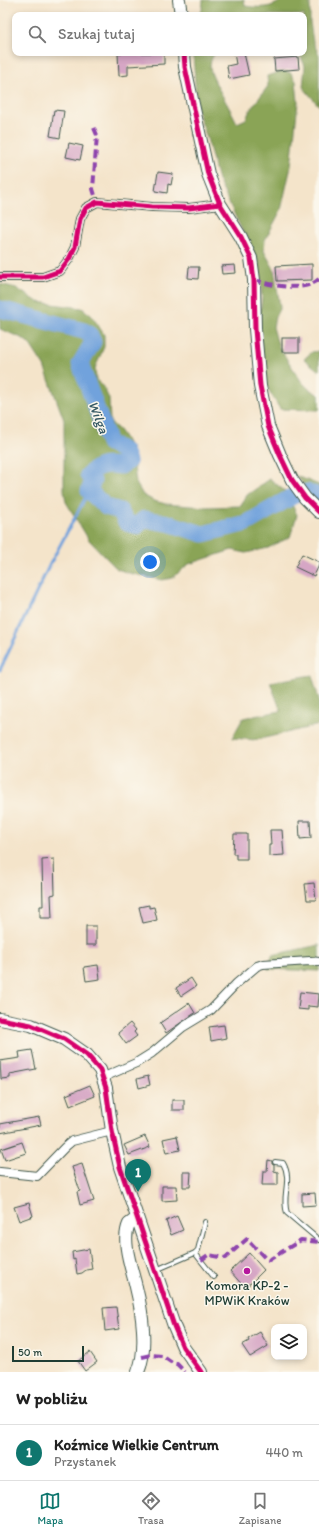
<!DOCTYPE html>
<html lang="pl">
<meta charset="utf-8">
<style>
body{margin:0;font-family:Itim,sans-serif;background:#f2f2f2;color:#222}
.controls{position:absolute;right:12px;bottom:12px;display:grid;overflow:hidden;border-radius:8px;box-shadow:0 2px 6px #0003}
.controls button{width:36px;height:36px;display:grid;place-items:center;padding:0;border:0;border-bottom:1px solid #e0e0e0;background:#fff;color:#222;font:20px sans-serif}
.scale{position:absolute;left:12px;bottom:10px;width:72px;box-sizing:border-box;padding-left:4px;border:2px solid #1f3d34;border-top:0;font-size:11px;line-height:14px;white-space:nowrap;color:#1f3d34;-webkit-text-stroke:3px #fbf7ec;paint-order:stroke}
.you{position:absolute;left:150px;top:562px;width:14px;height:14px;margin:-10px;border:3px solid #fff;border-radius:50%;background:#1a73e8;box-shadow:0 0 0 6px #1a73e833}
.badge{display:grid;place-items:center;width:26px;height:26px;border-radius:50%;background:#0f766e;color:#fff;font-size:13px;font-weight:700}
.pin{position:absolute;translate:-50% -33px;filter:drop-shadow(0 1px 2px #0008)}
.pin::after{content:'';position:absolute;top:21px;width:14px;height:12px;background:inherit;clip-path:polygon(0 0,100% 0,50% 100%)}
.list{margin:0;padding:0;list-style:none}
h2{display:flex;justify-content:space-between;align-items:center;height:52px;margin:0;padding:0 16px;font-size:17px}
h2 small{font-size:13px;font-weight:400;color:#767676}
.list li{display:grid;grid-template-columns:26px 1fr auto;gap:12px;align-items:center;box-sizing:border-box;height:56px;padding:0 16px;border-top:1px solid #e0e0e0}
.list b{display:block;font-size:15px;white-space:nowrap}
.list p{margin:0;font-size:13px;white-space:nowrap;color:#767676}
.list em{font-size:13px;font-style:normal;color:#767676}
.icon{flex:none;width:22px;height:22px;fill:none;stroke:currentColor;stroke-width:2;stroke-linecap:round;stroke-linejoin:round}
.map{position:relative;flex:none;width:319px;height:1372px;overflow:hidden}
.search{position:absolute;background:#fff;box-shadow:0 2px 6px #0003;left:12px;right:12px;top:12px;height:44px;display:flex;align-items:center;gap:10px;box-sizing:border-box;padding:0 14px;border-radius:8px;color:#767676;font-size:15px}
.sheet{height:108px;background:#fff}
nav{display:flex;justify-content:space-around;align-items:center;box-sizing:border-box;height:56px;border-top:1px solid #e0e0e0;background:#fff;font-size:11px;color:#767676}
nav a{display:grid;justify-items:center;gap:2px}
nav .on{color:#0f766e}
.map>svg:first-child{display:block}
</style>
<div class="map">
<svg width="319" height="1372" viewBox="0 0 319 1372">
<rect width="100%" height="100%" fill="#fbf7ec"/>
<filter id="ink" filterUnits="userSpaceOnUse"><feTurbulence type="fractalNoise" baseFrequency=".025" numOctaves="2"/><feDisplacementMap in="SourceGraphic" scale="8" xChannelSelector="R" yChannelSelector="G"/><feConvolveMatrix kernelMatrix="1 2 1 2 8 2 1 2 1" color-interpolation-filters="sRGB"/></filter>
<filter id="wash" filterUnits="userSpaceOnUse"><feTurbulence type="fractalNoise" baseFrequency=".012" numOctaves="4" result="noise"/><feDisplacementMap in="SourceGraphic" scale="16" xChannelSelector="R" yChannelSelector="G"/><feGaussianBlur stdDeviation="0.9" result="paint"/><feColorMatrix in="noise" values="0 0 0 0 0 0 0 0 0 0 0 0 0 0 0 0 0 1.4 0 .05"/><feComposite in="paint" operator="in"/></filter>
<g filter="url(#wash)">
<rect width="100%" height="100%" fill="#f4e4ca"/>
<g fill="#8aa456" stroke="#547045">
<path d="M203 0H244L245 6C256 8 273 9 281 0H310V22L313 42 319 55V106L303 87 305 66 301 57 286 53H304V15H198L202 10Z"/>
<path d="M193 53H216C212 56 210 62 210 67 210 77 232 111 237 123L246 119 250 110 268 86 267 76 283 71 291 73 296 81 298 102 291 166 281 210 265 240 264 251 274 269 280 307 275 317 273 327 276 338 279 347 301 381 309 389 319 395V410L280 409 264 382 258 330 262 298 261 276 255 257 218 180 207 138 197 110Z"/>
<path d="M0 284 16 288 38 302 82 308 91 315 98 325 104 335V347L95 368 96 379 104 388 109 399 110 422 119 430 132 449 136 483 143 495 154 501 166 504 204 507 241 506 247 495 270 479 286 492 297 515 290 537 268 548 246 553 232 550 189 564 172 578 162 580 129 573 117 569 89 540 66 502 64 490V420L44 366 31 346 24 339 0 329Z"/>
<path d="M319 351V371L304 359 312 352Z"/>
<path d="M297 476 319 485V500L310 493Z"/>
<path d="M312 675 319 700V725L256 740 232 738 243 718 281 711 270 682Z"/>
<path d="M319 945V971L268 969 272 955Z"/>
</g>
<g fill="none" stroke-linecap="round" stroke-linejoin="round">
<path stroke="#71a2dc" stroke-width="3" d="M0 670 49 566 89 491"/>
<g stroke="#71a2dc" stroke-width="17">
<path d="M0 309 84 331 90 335 93 342 80 364 109 443 124 451 128 461 121 466C106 464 99 464 88 475L93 481 89 491 106 507 120 511 126 522 137 526 144 519 168 523 203 534 247 523 293 496"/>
<path d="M307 492 319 496"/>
</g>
</g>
<g id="blocks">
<g fill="#d6a6c5">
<path d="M118 53H164V64L128 66V75L119 76Z"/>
<path d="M234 53H244L249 75 229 79 227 66 236 64Z"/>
<path d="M298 57 299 69 275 71 274 59Z"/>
<path d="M54 110 64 111 60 138 50 136Z"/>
<path d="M69 143 83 146 80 160 66 157Z"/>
<path d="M158 172 173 174 171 185 168 184 167 193 155 191Z"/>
<path d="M312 264V280L277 281 276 266Z"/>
<path d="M235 265 236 273 222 274 221 266Z"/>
<path d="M189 267H199L198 279 188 278Z"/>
<rect x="282" y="338" width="17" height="14"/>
<path d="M302 554 319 562V565L314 576 295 567Z"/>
<path d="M299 821H310L311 838 300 839Z"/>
<path d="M270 830H282L284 855 269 856V845H271Z"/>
<path d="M234 834H247V859H236V854H233Z"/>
<path d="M54 859 55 894 51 895 52 918H40V906H43L42 860Z"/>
<path d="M314 883 316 900H307L305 884Z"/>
<path d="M149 905V908L154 907 157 920 143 923 139 907Z"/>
<rect x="86" y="926" width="10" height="19"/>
<path d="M98 965 100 979 86 981 84 967Z"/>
<path d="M191 978 196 986 181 996 176 988Z"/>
<path d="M300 992 319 994 318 1007 308 1006V1010L298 1009Z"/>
<path d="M189 1003 195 1013 166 1033 160 1023Z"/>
<path d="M130 1023 136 1030 134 1032 137 1036 126 1044 118 1033Z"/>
<path d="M224 1025 226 1038 211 1041 209 1027Z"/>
<path d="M32 1050 36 1069 10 1074V1078L1 1079 0 1061 20 1058 19 1052Z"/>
<path d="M148 1076 150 1085 139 1088 137 1079Z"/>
<path d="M90 1085 95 1096 70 1106 66 1095Z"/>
<rect x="172" y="1100" width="12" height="10"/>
<path d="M39 1117 41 1125 0 1133V1124Z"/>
<path d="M145 1136 150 1147 129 1155 124 1145Z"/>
<path d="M177 1136 180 1150 166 1153 163 1139Z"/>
<path d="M22 1142 26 1153 5 1160 1 1149Z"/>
<path d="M268 1160 272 1161V1164L274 1165V1171L278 1172V1185H262L263 1171H267Z"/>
<path d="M82 1164 94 1201 80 1205 77 1192 80 1191 72 1167Z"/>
<path d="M183 1172H191L190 1187H183Z"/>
<path d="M162 1186H176L177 1200 162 1201Z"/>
<path d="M315 1193 316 1205 302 1206V1194Z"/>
<path d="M29 1203 33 1216 19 1221 14 1207Z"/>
<path d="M177 1216 183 1230 171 1235 166 1221Z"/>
<path d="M89 1249 92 1269 86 1270 82 1273 77 1274 75 1259 73 1260 72 1252Z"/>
<path d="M249 1253 264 1270 251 1283 244 1287 230 1271Z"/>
<path d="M116 1307 119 1329 105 1331 103 1308Z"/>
<path d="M260 1332 268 1346 250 1357 242 1345 249 1341 248 1339Z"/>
<path d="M90 1352 97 1362 85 1371 78 1361Z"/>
</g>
</g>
</g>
<g filter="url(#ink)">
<use href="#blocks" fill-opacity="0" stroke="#3f564a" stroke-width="1"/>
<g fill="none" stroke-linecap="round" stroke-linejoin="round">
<g stroke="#3f564a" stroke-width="6">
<g id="lane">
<path d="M275 1162 283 1163C293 1180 281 1196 287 1213L319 1240"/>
<path d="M195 1253 214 1277"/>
<path d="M156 1270 195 1253 198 1250 205 1222"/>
</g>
</g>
<g stroke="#3f564a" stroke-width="10">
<g id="street">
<path d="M0 277H43L60 271 69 259 75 247 80 219 86 208 97 202 152 207 189 208 220 204"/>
<path d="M104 1077 136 1063 152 1053 183 1027 211 1010 237 983 257 966 263 964 310 961 319 962"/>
<path d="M0 1172 37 1176 65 1147 72 1141 112 1131"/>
</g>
</g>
<g stroke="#3f564a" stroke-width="14">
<g id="secondary">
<path d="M179 0 181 15"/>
<path d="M184 53 185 67 208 174 220 204 241 237 251 258 254 280 255 329 260 386 268 426 280 455 292 480 305 498 319 512"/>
<path d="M0 1019 31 1025 64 1039 87 1055 100 1070 106 1088 112 1131 120 1167 174 1326 183 1347 201 1372"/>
<path d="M137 1218 129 1224C121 1241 132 1269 136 1287 142 1311 148 1349 138 1372"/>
</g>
</g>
<use href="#lane" stroke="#fff" stroke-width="4"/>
<use href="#street" stroke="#fff" stroke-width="8"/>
<use href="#secondary" stroke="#fff" stroke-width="12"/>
<g stroke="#8e44ad" stroke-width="4" stroke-dasharray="8 4" stroke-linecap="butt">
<path d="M94 128 97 135 93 189 97 202"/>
<path d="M254 280C271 285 305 293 319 279"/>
<path d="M201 1260 208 1255 225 1258 247 1239 266 1259 269 1260 301 1240 319 1242"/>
<path d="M142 1357 151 1355 162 1356 172 1363 177 1364 185 1372"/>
</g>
<g stroke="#fbf7ec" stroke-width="8">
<g id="cycleway">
<path d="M184 53 185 67 208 174 220 204 241 237 251 258 254 280 255 329 260 386 268 426 280 455 292 480 305 498 319 512"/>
<path d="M0 277H43L60 271 69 259 75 247 80 219 86 208 97 202 152 207 189 208 220 204"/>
<path d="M0 1019 31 1025 64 1039 87 1055 100 1070 106 1088 112 1131 120 1167 174 1326 183 1347 201 1372"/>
</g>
</g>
<use href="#cycleway" stroke="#d6006c" stroke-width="5"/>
</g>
</g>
<circle fill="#b5179e" stroke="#fbf7ec" stroke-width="1.5" cx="247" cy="1271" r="4"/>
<g text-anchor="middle" stroke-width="3" stroke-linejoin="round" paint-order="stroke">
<g font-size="13" fill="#1f3d34" stroke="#fbf7ec">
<text x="247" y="1290">Komora KP-2 -<tspan x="247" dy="15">MPWiK Kraków</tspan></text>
</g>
<g font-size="14" font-style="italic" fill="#385b66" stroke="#fbf7ec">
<text transform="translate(99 417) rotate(69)" y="5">Wilga</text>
</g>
</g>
</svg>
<div class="controls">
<button><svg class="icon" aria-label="layers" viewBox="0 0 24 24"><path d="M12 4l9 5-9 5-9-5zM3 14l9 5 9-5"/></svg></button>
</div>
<div class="scale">50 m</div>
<div class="you"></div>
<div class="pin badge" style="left:138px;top:1192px">1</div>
<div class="search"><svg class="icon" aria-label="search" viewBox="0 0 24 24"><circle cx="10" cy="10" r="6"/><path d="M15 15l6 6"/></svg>Szukaj tutaj</div>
</div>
<section class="sheet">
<h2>W pobliżu<small></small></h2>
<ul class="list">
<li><span class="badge">1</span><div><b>Koźmice Wielkie Centrum</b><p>Przystanek</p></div><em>440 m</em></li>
</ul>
</section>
<nav>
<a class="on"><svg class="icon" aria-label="map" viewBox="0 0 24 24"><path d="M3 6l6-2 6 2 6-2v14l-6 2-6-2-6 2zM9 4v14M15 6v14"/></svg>Mapa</a>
<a><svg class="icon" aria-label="directions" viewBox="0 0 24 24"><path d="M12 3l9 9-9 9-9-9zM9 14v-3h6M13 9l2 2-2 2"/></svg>Trasa</a>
<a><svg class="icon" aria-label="saved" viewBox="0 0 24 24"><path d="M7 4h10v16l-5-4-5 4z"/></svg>Zapisane</a>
</nav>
